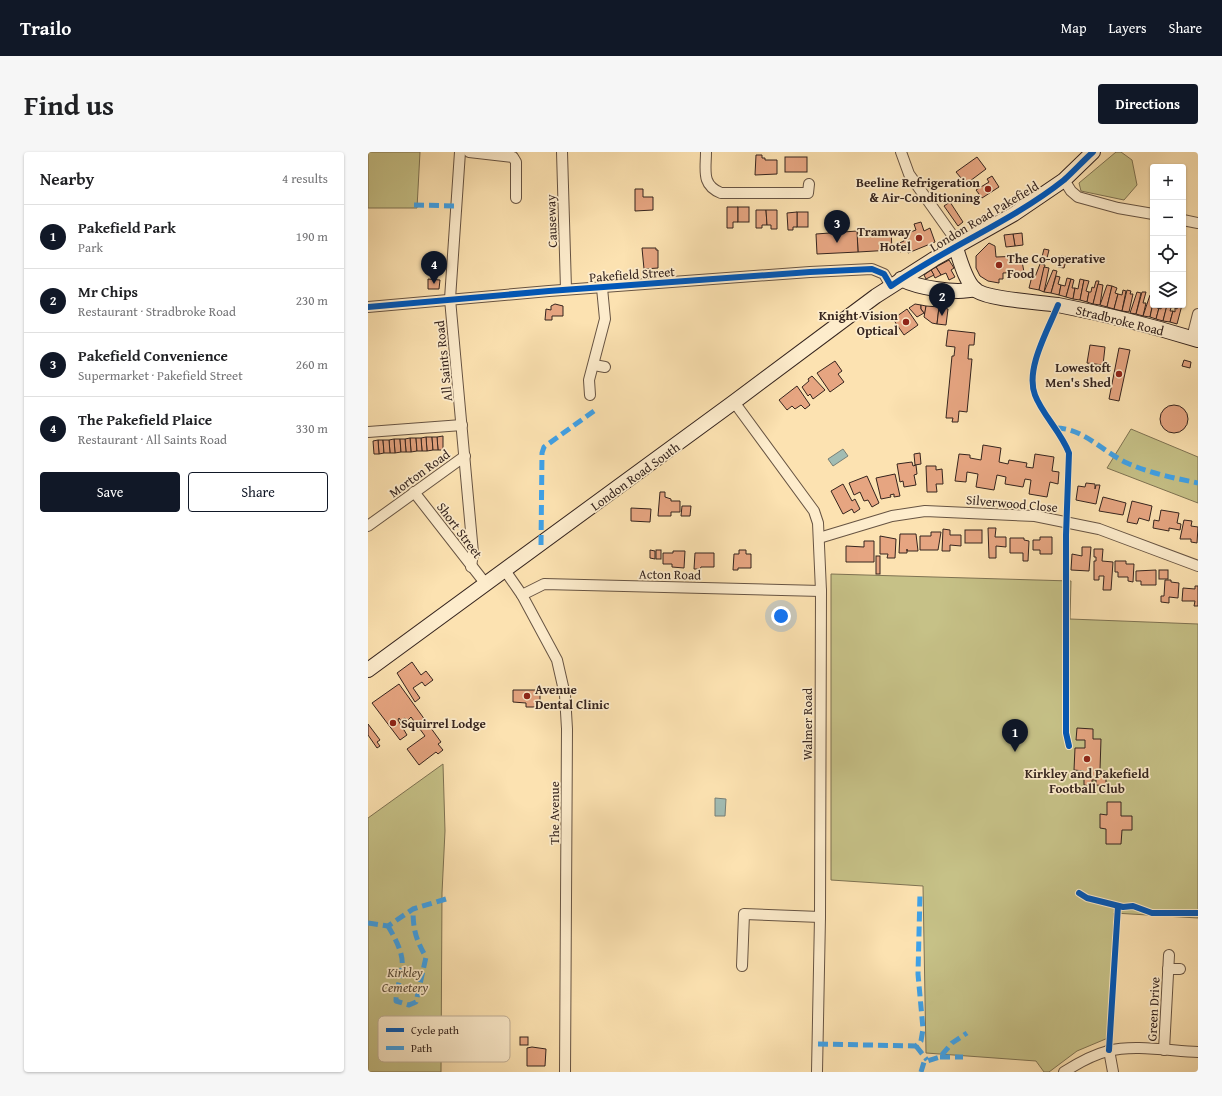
<!DOCTYPE html>
<meta charset="utf-8">
<style>
body{margin:0;font-family:"Gentium Book Plus",serif;background:#f6f6f6;color:#202124}
.controls{position:absolute;right:12px;top:12px;display:grid;overflow:hidden;border-radius:4px;box-shadow:0 1px 3px #0004}
.controls button{width:36px;height:36px;display:grid;place-items:center;padding:0;border:0;border-bottom:1px solid #e0e0e0;background:#fff;color:#202124;font:20px sans-serif}
.you{position:absolute;left:413px;top:464px;width:14px;height:14px;margin:-10px;border:3px solid #fff;border-radius:50%;background:#1a73e8;box-shadow:0 0 0 6px #1a73e833}
.badge{display:grid;place-items:center;width:26px;height:26px;border-radius:50%;background:#111827;color:#fff;font-size:13px;font-weight:700}
.pin{position:absolute;translate:-50% -33px;filter:drop-shadow(0 1px 2px #0008)}
.pin::after{content:'';position:absolute;top:21px;width:14px;height:12px;background:inherit;clip-path:polygon(0 0,100% 0,50% 100%)}
.list{margin:0;padding:0;list-style:none}
h2{display:flex;justify-content:space-between;align-items:center;height:52px;margin:0;padding:0 16px;font-size:17px}
h2 small{font-size:13px;font-weight:400;color:#757577}
.list li{display:grid;grid-template-columns:26px 1fr auto;gap:12px;align-items:center;box-sizing:border-box;height:64px;padding:0 16px;border-top:1px solid #e0e0e0}
.list b{display:block;font-size:15px;white-space:nowrap}
.list p{margin:0;font-size:13px;white-space:nowrap;color:#757577}
.list em{font-size:13px;font-style:normal;color:#757577}
.actions{display:flex;gap:8px;padding:12px 16px}
.actions a{flex:1;padding:9px 0;border:1px solid #111827;border-radius:4px;text-align:center;font-size:14px;color:#111827}
.actions .main{background:#111827;color:#fff}
.icon{flex:none;width:22px;height:22px;fill:none;stroke:currentColor;stroke-width:2;stroke-linecap:round;stroke-linejoin:round}
.map{position:relative;flex:none;width:830px;height:920px;overflow:hidden;border-radius:4px}
header{display:flex;align-items:center;gap:24px;box-sizing:border-box;height:56px;padding:0 20px;background:#111827;color:#fff}
header strong{font-size:19px}
nav{display:flex;gap:22px;margin-inline-start:auto;font-size:14px}
.intro{display:flex;align-items:center;justify-content:space-between;box-sizing:border-box;height:96px;padding:0 24px}
h1{margin:0;font-size:28px}
.button{padding:10px 18px;border-radius:4px;background:#111827;color:#fff;font-size:14px;font-weight:700}
main{display:flex;gap:24px;padding:0 24px}
aside{flex:1;background:#fff;border-radius:4px;box-shadow:0 1px 3px #0004}
.map>svg:first-child{display:block}
</style>
<header>
<strong>Trailo</strong>
<nav><a>Map</a><a>Layers</a><a>Share</a></nav>
</header>
<div class="intro"><h1>Find us</h1><a class="button">Directions</a></div>
<main>
<aside>
<h2>Nearby<small>4 results</small></h2>
<ul class="list">
<li><span class="badge">1</span><div><b>Pakefield Park</b><p>Park</p></div><em>190 m</em></li>
<li><span class="badge">2</span><div><b>Mr Chips</b><p>Restaurant · Stradbroke Road</p></div><em>230 m</em></li>
<li><span class="badge">3</span><div><b>Pakefield Convenience</b><p>Supermarket · Pakefield Street</p></div><em>260 m</em></li>
<li><span class="badge">4</span><div><b>The Pakefield Plaice</b><p>Restaurant · All Saints Road</p></div><em>330 m</em></li>
</ul>
<div class="actions"><a class="main">Save</a><a>Share</a></div>
</aside>
<div class="map">
<svg width="830" height="920" viewBox="0 0 830 920">
<rect width="100%" height="100%" fill="#fce2b1"/>
<filter id="stains"><feTurbulence type="fractalNoise" baseFrequency=".005" numOctaves="4"/><feColorMatrix values="0 0 0 0 .2 0 0 0 0 .09 0 0 0 0 .02 0 0 0 .5 -.17"/></filter>
<radialGradient id="worn" r=".72"><stop offset=".6" stop-color="#630" stop-opacity="0"/><stop offset="1" stop-color="#630" stop-opacity=".3"/></radialGradient>
<g fill="#c6c187" stroke="#7e7252">
<path d="M0 0H52L49 56H0Z"/>
<path d="M748 0H753L764 8 769 33 756 48 713 39 711 31Z"/>
<path d="M763 277 830 305V351L739 316Z"/>
<path d="M463 422 703 429 702 467 830 472V766L746 761 740 886 709 899 681 920H676L668 909 558 901 555 734 463 728Z"/>
<path d="M75 612 77 679 74 741 73 920H0V666Z"/>
</g>
<g fill="#a1bcb3" stroke="#767f77">
<path d="M475 297 480 304 465 314 460 307Z"/>
<path d="M347 646 358 647 357 664H347Z"/>
</g>
<g fill="#e6a581" stroke="#35241e">
<path d="M388 3H394V6H397V8H409V22L387 23Z"/>
<rect x="417" y="5" width="22" height="15"/>
<path d="M609 5 618 17 598 32 588 20Z"/>
<path d="M624 24 631 35 614 46 608 38 621 30 619 27Z"/>
<path d="M267 37H275V45H285V58L267 59Z"/>
<path d="M582 50 595 70 590 74 576 54Z"/>
<path d="M359 55H370V70H365V76H359Z"/>
<rect x="370" y="55" width="11" height="15"/>
<path d="M388 58H398L399 73H394V76H388Z"/>
<path d="M398 58H409V77H403V73H399Z"/>
<rect x="429" y="60" width="11" height="15"/>
<path d="M429 60V75H425V78H420L419 61Z"/>
<path d="M553 70 556 79 562 76 567 90 540 101 539 97 532 100 529 92 536 89 534 83 548 78 546 72Z"/>
<path d="M523 78 524 98 490 100 489 79Z"/>
<path d="M489 79 490 100 449 102 448 82Z"/>
<path d="M654 81 655 93 647 94 645 82Z"/>
<path d="M645 82 647 94 638 95 636 83Z"/>
<path d="M621 91 627 94 628 105 653 104 656 120 635 121V127H631V131L620 129 612 124 608 116V104Z"/>
<path d="M274 96H288V98H290V116L276 117Z"/>
<path d="M676 97 681 98 679 106 674 105Z"/>
<path d="M693 104 699 105 696 116 690 115Z"/>
<path d="M581 108 586 116 583 118 587 125 581 128 578 121 573 123 568 115Z"/>
<path d="M672 112 677 113 671 138 661 136 664 124 667 125Z"/>
<path d="M568 115 573 123 567 126 563 118Z"/>
<path d="M676 115 681 116 676 140 671 138Z"/>
<path d="M563 118 566 123 558 127 556 123Z"/>
<path d="M685 118 689 119 683 141 676 140Z"/>
<path d="M688 124 692 125 690 132 693 133 691 143 683 141Z"/>
<path d="M699 126 703 127 698 145 691 143 693 133 697 134Z"/>
<path d="M60 127 72 128 71 137H60Z"/>
<path d="M703 127 706 128 704 136H707L705 147 698 145Z"/>
<path d="M712 127 716 128 712 148 705 147 707 136 710 137Z"/>
<path d="M716 128 721 129 718 139 721 140 719 150 712 148Z"/>
<path d="M728 129H731L725 152 719 150 721 140H723L724 135 726 136Z"/>
<path d="M730 132 735 133 732 153 725 152Z"/>
<path d="M739 133 744 134 739 155 732 153Z"/>
<path d="M744 134 749 136 747 141 750 142 746 157 739 155Z"/>
<path d="M755 138 758 139 754 159 746 157 750 142 754 143Z"/>
<path d="M759 138 763 139 762 142H765L761 160 754 159Z"/>
<path d="M769 140 773 141 768 162 762 161Z"/>
<path d="M774 140H778L775 151H778L775 164 768 162Z"/>
<path d="M782 143H785V151L782 165 775 164Z"/>
<path d="M785 151V153H789V156H791L788 167 782 165Z"/>
<path d="M187 152 195 154V164H184V168H177L178 157 183 158V154Z"/>
<path d="M547 152 553 153V157L556 161 549 165 541 156Z"/>
<path d="M553 153 558 154 557 162 553 157Z"/>
<path d="M794 153 799 154 795 169 788 167 791 156 793 157Z"/>
<path d="M799 153H804L802 159H805L802 170 795 169Z"/>
<path d="M810 153H814L809 172 802 170 805 159 807 160V156L809 157Z"/>
<path d="M558 154 571 155 569 172 564 171 556 165Z"/>
<path d="M571 155 580 157 578 173 569 172Z"/>
<path d="M539 157 550 173 536 183 525 167Z"/>
<path d="M580 178 607 181 606 193H601L600 207H604L599 260 591 259 590 270H584L585 266H578L584 204H586L587 195 578 194Z"/>
<path d="M722 193 737 195 735 213 719 211Z"/>
<path d="M751 196 762 198 751 249 741 247Z"/>
<path d="M816 208 823 210 822 216 814 214Z"/>
<path d="M467 209 474 219 470 222 476 230 462 240 449 221Z"/>
<path d="M444 224 457 238 445 247 442 242 440 244 434 235 441 229 440 227Z"/>
<path d="M429 234 442 253 437 257 433 253 427 257 424 254 419 258 411 248Z"/>
<circle cx="806" cy="267" r="14"/>
<path d="M75 284V298H70L69 285Z"/>
<path d="M58 285H64L65 298 59 299Z"/>
<path d="M58 285 59 299H54L53 286Z"/>
<path d="M64 285H69L70 298H65Z"/>
<path d="M42 286H48L49 299 43 300Z"/>
<path d="M42 286 43 300H38L37 287Z"/>
<path d="M48 286H53L54 299H49Z"/>
<path d="M26 287H32L33 300 27 301Z"/>
<path d="M26 287 27 301H22L21 288Z"/>
<path d="M32 287H37L38 300H33Z"/>
<path d="M10 288H15L16 301 11 302Z"/>
<path d="M10 288 11 302H6L5 289Z"/>
<path d="M15 288H21L22 301H16Z"/>
<path d="M615 293 633 296 631 310 640 312 641 308 659 311 658 315 665 316 667 302 686 305 684 319 691 320 690 332 682 330 679 345 661 342 663 328 657 327 655 335 637 332 638 325 629 323 626 338 608 335 610 322 599 320 598 330 587 329 591 302 602 303V306L613 308Z"/>
<path d="M552 301 553 312 547 313 546 302Z"/>
<path d="M544 310 545 314 548 313 549 322 546 323 548 333 536 335 535 329 532 330 529 312Z"/>
<path d="M558 314H568V318L574 317 575 332H568L569 340H559Z"/>
<path d="M527 322 532 344 526 345V342L522 343 523 345 513 347 508 326Z"/>
<path d="M499 324 511 351 504 355 500 348 496 349 492 340 486 343 481 331Z"/>
<path d="M718 331 727 332V337L728 333H732L728 352 708 348 710 334 717 335Z"/>
<path d="M475 332 484 349 487 347 492 357 486 361 484 357 475 362 463 339Z"/>
<path d="M292 340H297V345L303 347V349H312V360H303V364H290Z"/>
<path d="M735 345 758 351 755 363 731 359Z"/>
<path d="M764 349 784 354 781 369 771 366 769 372 759 370Z"/>
<path d="M314 354H323L322 364H313Z"/>
<path d="M263 356 283 357 282 370 263 369Z"/>
<path d="M793 358 811 361 809 371 813 372 812 378 801 376V379L785 376 786 368 791 369Z"/>
<path d="M816 368 824 369 823 374 830 375 829 391 823 390V387H812Z"/>
<path d="M620 376H628L627 385H638V395L628 394V406H621Z"/>
<path d="M575 377 582 378V383H593V394L582 393V399H574Z"/>
<rect x="597" y="378" width="17" height="13"/>
<path d="M563 380H573L570 398H552V384H563Z"/>
<path d="M532 382H548L550 399H539V397V401H531Z"/>
<path d="M512 384 528 387 527 406H519L520 402H512Z"/>
<path d="M672 385H684V402H672V398H665V388H672Z"/>
<path d="M642 386H656V388L661 389 660 409H655V401H642Z"/>
<path d="M496 389H506V410H478V394L496 395Z"/>
<path d="M714 395H723L721 419 703 418 704 402 714 404Z"/>
<path d="M726 397H735L734 409 745 410 743 438H735L736 424H731V428H726V409H728V405H726Z"/>
<path d="M282 398 287 399V407L282 406Z"/>
<rect x="288" y="398" width="5" height="9"/>
<path d="M371 398H378V402H383V416H370V418H365L366 402H371Z"/>
<path d="M305 399H317L316 416 304 415V412H295V401H305Z"/>
<path d="M327 401H346V415H333L332 417H326Z"/>
<rect x="508" y="404" width="4" height="18"/>
<path d="M747 409H758V412H766L765 430 760 429V425H750V420H747Z"/>
<path d="M788 418V433H773V429H768V419Z"/>
<rect x="791" y="418" width="9" height="9"/>
<path d="M797 428H803V430L811 431 810 446 801 445V451L793 450V444H796Z"/>
<path d="M827 434H830V454H826L827 449H814L815 436 827 437Z"/>
<path d="M44 510 53 523 58 519 65 528 57 534 54 530 45 536 52 546 47 550 29 521Z"/>
<path d="M31 532 73 590 70 592 75 598 70 602 68 600 51 613 39 597 57 584 43 565 39 569 37 566 33 569 31 566 30 568 39 583 32 588 4 551Z"/>
<path d="M145 538H172V555H158V551L145 550Z"/>
<path d="M0 572 12 588 9 590 12 594 9 596 0 583Z"/>
<path d="M709 576 725 577V587H733L732 618 738 619V634L728 633V628H724V634L716 633V619L706 618 707 596H717V588H708Z"/>
<path d="M739 650H753V664H764V678H754L753 692H738V677L732 676V662L739 663Z"/>
<rect x="152" y="885" width="8" height="8"/>
<path d="M164 895 178 897 177 914H159V896Z"/>
</g>
<g fill="none" stroke-linecap="round" stroke-linejoin="round">
<g stroke="#675443" stroke-width="12">
<g id="minor">
<path d="M92 0 82 147 105 401 103 415"/>
<path d="M101 0 145 5 148 10V46"/>
<path d="M194 0 198 137"/>
<path d="M338 0C338 18 333 33 353 41H440L441 32"/>
<path d="M533 0 541 22 592 94"/>
<path d="M696 28 703 39 710 45 750 56 785 62"/>
<path d="M815 68 830 71"/>
<path d="M0 155 181 139 442 120 504 117 516 122 523 134"/>
<path d="M824 186 830 162"/>
<path d="M226 213 237 215"/>
<path d="M222 243 221 228 237 167 234 136"/>
<path d="M366 250 446 359 450 371 453 439 452 765 449 920"/>
<path d="M0 280 94 273"/>
<path d="M46 340 117 431"/>
<path d="M0 374 97 304"/>
<path d="M451 386 524 364 557 359 667 364 731 377 830 414"/>
<path d="M136 417 154 443 189 508 197 543 199 577 197 920"/>
<path d="M154 443 176 432 453 439"/>
<path d="M374 814 376 762 452 765"/>
<path d="M800 817H812"/>
<path d="M741 898 745 920"/>
<path d="M796 898 801 803"/>
<path d="M696 920C710 911 724 903 740 899 766 892 803 899 830 900"/>
</g>
</g>
<g stroke="#35241e" stroke-width="16">
<g id="secondary">
<path d="M588 96C592 108 598 132 609 139 624 148 671 150 690 153 737 162 784 174 830 188"/>
<path d="M533 127C550 136 588 142 607 137"/>
<path d="M0 518 366 250 508 144 566 107 646 62 696 28 725 0"/>
</g>
</g>
<use href="#minor" stroke="#fdeccc" stroke-width="10"/>
<use href="#secondary" stroke="#fdeccc" stroke-width="14"/>
<g stroke="#3ea2ea" stroke-width="5" stroke-dasharray="10 5" stroke-linecap="butt">
<path d="M46 53 88 54"/>
<path d="M688 276C715 276 735 300 759 311 781 321 806 326 830 331"/>
<path d="M173 393 174 301 176 295 226 259"/>
<path d="M0 771 20 774 45 757 78 747"/>
<path d="M20 774C27 786 36 802 34 815 33 827 28 837 28 849L41 853 48 850 58 805C48 788 45 778 45 757"/>
<path d="M450 892 548 894 553 889 555 877 550 822 552 741"/>
<path d="M548 894 559 908"/>
<path d="M572 905H595"/>
<path d="M553 920 556 910 572 905 584 891 599 881"/>
</g>
<g stroke="#fdeccc" stroke-width="8">
<g id="cycleway">
<path d="M690 153C680 178 657 217 667 243 674 262 693 280 701 301L698 383V581L701 594"/>
<path d="M0 155 181 139 442 120 504 117 516 122 523 134C579 95 643 70 696 28 706 19 715 9 725 0"/>
<path d="M711 741 719 746 755 755 765 754 784 761H830"/>
<path d="M741 898 750 754"/>
</g>
</g>
<use href="#cycleway" stroke="#0057b8" stroke-width="6"/>
</g>
<g fill="#8f2418" stroke="#fdeccc" stroke-width="1.5">
<circle cx="620" cy="37" r="4"/>
<circle cx="551" cy="86" r="4"/>
<circle cx="631" cy="113" r="4"/>
<circle cx="538" cy="170" r="4"/>
<circle cx="751" cy="222" r="4"/>
<circle cx="159" cy="544" r="4"/>
<circle cx="25" cy="571" r="4"/>
<circle cx="719" cy="607" r="4"/>
</g>
<g text-anchor="middle" stroke-width="3.5" stroke-linejoin="round" paint-order="stroke">
<g font-size="13" font-weight="bold" fill="#35241e" stroke="#fdeccc" text-anchor="end">
<text x="612" y="35">Beeline Refrigeration<tspan x="612" dy="15">&amp; Air-Conditioning</tspan></text>
<text x="543" y="84">Tramway<tspan x="543" dy="15">Hotel</tspan></text>
<text x="639" y="111" text-anchor="start">The Co-operative<tspan x="639" dy="15">Food</tspan></text>
<text x="530" y="168">Knight Vision<tspan x="530" dy="15">Optical</tspan></text>
<text x="743" y="220">Lowestoft<tspan x="743" dy="15">Men's Shed</tspan></text>
<text x="167" y="542" text-anchor="start">Avenue<tspan x="167" dy="15">Dental Clinic</tspan></text>
<text x="33" y="576" text-anchor="start">Squirrel Lodge</text>
<text x="719" y="626" text-anchor="middle">Kirkley and Pakefield<tspan x="719" dy="15">Football Club</tspan></text>
</g>
<g font-size="13" fill="#35241e" stroke="#fdeccc">
<text transform="translate(616 64) rotate(-31)" y="5">London Road Pakefield</text>
<text transform="translate(183 69) rotate(-92)" y="5">Causeway</text>
<text transform="translate(264 122) rotate(-4)" y="5">Pakefield Street</text>
<text transform="translate(752 168) rotate(14)" y="5">Stradbroke Road</text>
<text transform="translate(75 209) rotate(-96)" y="5">All Saints Road</text>
<text transform="translate(51 321) rotate(-36)" y="5">Morton Road</text>
<text transform="translate(267 324) rotate(-36)" y="5">London Road South</text>
<text transform="translate(644 351) rotate(5)" y="5">Silverwood Close</text>
<text transform="translate(92 378) rotate(53)" y="5">Short Street</text>
<text transform="translate(302 422) rotate(1)" y="5">Acton Road</text>
<text transform="translate(439 572) rotate(-90)" y="5">Walmer Road</text>
<text transform="translate(186 661) rotate(-90)" y="5">The Avenue</text>
<text transform="translate(785 857) rotate(-87)" y="5">Green Drive</text>
</g>
<g font-size="13" font-style="italic" fill="#594b38" stroke="#fdeccc">
<text x="37" y="825">Kirkley<tspan x="37" dy="15">Cemetery</tspan></text>
</g>
</g>
<rect x="10" y="864" width="132" height="46" rx="6" fill="#fdeccc" stroke="#c1b098" stroke-width="1"/>
<rect x="18" y="876" width="18" height="4" fill="#0057b8"/>
<rect x="18" y="894" width="18" height="4" fill="#3ea2ea"/>
<g font-size="11" fill="#35241e">
<text x="43" y="882">Cycle path</text>
<text x="43" y="900">Path</text>
</g>
<rect width="100%" height="100%" filter="url(#stains)"/>
<rect width="100%" height="100%" fill="url(#worn)"/>
</svg>
<div class="controls">
<button>+</button>
<button>−</button>
<button><svg class="icon" aria-label="locate" viewBox="0 0 24 24"><circle cx="12" cy="12" r="6"/><path d="M12 2v4M12 18v4M2 12h4M18 12h4"/></svg></button>
<button><svg class="icon" aria-label="layers" viewBox="0 0 24 24"><path d="M12 4l9 5-9 5-9-5zM3 14l9 5 9-5"/></svg></button>
</div>
<div class="you"></div>
<div class="pin badge" style="left:647px;top:600px">1</div>
<div class="pin badge" style="left:574px;top:164px">2</div>
<div class="pin badge" style="left:469px;top:91px">3</div>
<div class="pin badge" style="left:66px;top:132px">4</div>
</div>
</main>
